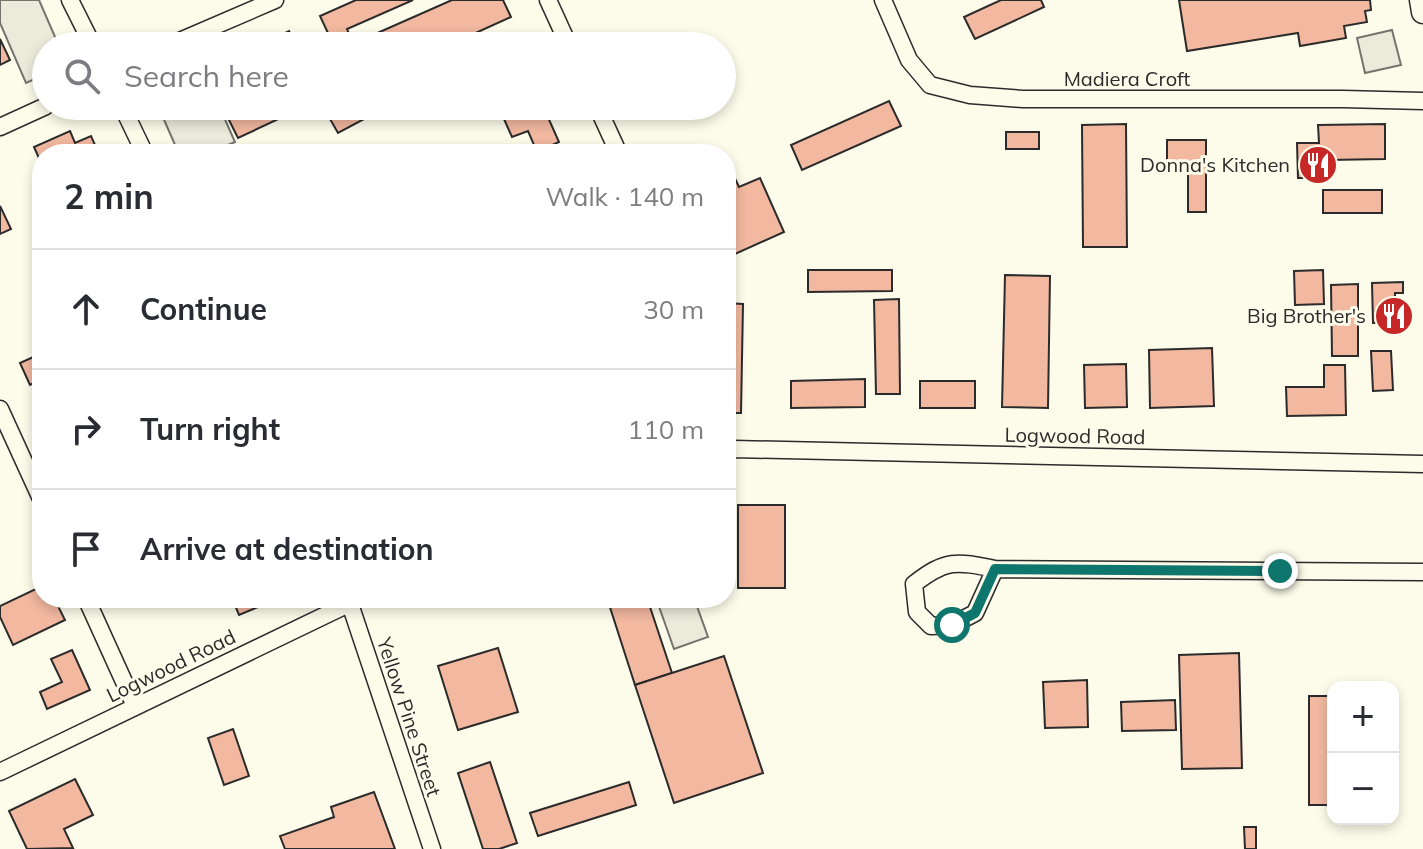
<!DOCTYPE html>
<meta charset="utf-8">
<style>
body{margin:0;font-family:Mulish,sans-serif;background:#f2f2f3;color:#2b2b33}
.controls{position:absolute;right:24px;bottom:24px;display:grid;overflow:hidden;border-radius:16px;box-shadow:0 4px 12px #0003}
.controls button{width:72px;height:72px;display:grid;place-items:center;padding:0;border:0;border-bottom:2px solid #e1e1e2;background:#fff;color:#2b2b33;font:40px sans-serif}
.stop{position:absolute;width:24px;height:24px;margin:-18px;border:6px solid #0f766e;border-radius:50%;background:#fff}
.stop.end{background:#0f766e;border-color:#fff;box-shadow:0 2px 8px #0008}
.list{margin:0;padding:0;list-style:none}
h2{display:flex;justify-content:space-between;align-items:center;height:104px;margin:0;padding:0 32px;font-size:34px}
h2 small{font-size:26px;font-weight:400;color:#7c7c81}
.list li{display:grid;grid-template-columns:52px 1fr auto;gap:24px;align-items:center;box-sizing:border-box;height:120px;padding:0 32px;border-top:2px solid #e1e1e2}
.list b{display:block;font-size:30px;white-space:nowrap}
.list em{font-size:26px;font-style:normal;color:#7c7c81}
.icon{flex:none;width:44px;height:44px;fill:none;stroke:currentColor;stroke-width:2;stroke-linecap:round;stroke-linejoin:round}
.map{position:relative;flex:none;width:1423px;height:849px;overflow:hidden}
.search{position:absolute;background:#fff;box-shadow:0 4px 12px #0003;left:32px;top:32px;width:704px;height:88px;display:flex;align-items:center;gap:20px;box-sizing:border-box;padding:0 28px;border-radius:44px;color:#7c7c81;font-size:30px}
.panel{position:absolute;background:#fff;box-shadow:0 4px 12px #0003;left:32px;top:144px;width:704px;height:464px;border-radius:32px}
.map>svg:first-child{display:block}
</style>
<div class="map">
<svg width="1423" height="849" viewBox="0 0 1423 849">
<rect width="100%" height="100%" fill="#fdfbea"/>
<g fill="#eceadb" stroke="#74746e" stroke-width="2">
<path d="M0 0H39L59 46H46V74L26 83 0 23Z"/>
<path d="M1392 30 1401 65 1365 73 1357 38Z"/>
<path d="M158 106H219L235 142 207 154H179Z"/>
<path d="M656 598H694L708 637 674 649Z"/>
</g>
<g fill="#f2b8a0" stroke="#2b2b2b" stroke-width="2">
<path d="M356 0H413L347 29 354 46H334L320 16Z"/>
<path d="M452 0H503L511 17 447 46H381L375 34Z"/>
<path d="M1001 0H1041L1044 7 975 39 964 17Z"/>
<path d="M1179 0H1370L1371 10 1365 11 1367 22 1344 26 1346 38 1300 46 1298 33 1187 51Z"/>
<path d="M289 31 296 46H258Z"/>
<path d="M0 39 10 60 0 65Z"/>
<path d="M889 101 901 126 802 170 791 145Z"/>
<path d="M222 106H306L238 138Z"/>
<path d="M338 106H379L381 110 338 133 326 112Z"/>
<path d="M535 106H543L559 142 537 152 528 131 512 137 504 119Z"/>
<path d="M1126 124 1127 247H1083L1082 125Z"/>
<path d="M1385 124V159L1328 160V178H1298L1297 143H1319L1318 125Z"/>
<path d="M70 131 75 143 91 136 99 154H42V165L34 147Z"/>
<rect x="1006" y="132" width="33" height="17"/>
<path d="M1167 140H1206V212H1188V166H1167Z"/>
<path d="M732 172 739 187 760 178 784 232 726 258V174Z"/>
<rect x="1323" y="190" width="59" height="23"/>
<path d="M0 206 11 229 0 234Z"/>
<path d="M808 270H892V291L808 292Z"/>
<path d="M1323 270 1324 304 1295 305 1294 271Z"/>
<path d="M1005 275 1050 276 1048 408 1002 407Z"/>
<path d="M1403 282V293H1395V322L1373 323 1372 283Z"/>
<path d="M1358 284V356H1332L1331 285Z"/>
<path d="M899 299 900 394H876L874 300Z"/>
<path d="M726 303 743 304 741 413H726Z"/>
<path d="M1212 348 1214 406 1150 408 1149 350Z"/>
<path d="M1371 351H1391L1393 390 1373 391Z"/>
<path d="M42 353V379L30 385 20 363Z"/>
<path d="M1126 364 1127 407 1085 408 1084 365Z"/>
<path d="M1324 365H1345L1346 415 1287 416 1286 387H1324Z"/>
<path d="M865 379V407L791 408V381Z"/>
<rect x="920" y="381" width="55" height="27"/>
<rect x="738" y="505" width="47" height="83"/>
<path d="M42 586V598H54L65 620 13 645 0 617V606Z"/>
<path d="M232 598H280L239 615Z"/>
<path d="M607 598H647L672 673 635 685Z"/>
<path d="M498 648 518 712 458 730 438 666Z"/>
<path d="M72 650 90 690 47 709 40 692 62 682 51 659Z"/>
<path d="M1239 653 1242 768 1182 769 1179 655Z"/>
<path d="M724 656 763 773 674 803 635 685Z"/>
<path d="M1087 680 1088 727 1045 728 1043 682Z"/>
<rect x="1309" y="696" width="24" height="109"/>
<path d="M1175 700 1176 730 1122 731 1121 702Z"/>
<path d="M233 729 249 776 224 785 208 738Z"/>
<path d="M490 762 517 843 499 849H483L458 773Z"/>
<path d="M75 779 93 815 64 829 73 848 27 849 9 811Z"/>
<path d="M629 782 636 805 538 836 530 813Z"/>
<path d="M374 792 395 849H285L280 836 334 817 331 807Z"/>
<path d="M1244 827H1256V849H1245Z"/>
</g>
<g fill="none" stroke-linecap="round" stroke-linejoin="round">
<g stroke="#2b2b2b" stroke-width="19">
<g id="street">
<path d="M70 0 93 46"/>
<path d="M548 0 569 46"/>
<path d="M883 0 909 60 930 85 970 95 1023 99H1343L1423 101"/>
<path d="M168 46 275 0"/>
<path d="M122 106 145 154"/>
<path d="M597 106 619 154"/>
<path d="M0 127 46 106"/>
<path d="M0 409 42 501"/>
<path d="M726 451 734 449 1423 464"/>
<path d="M995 569 975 613 952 625 931 626 917 612 914 584C946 559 956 561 995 569L1423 572"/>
<path d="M86 598 135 706"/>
<path d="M348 598 432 849"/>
<path d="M0 772 361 598"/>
</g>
</g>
<g stroke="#2b2b2b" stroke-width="25">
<path id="secondary" d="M1421 0 1423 12"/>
</g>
<use href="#street" stroke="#fdfbea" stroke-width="16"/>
<use href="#secondary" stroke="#fdfbea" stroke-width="22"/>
</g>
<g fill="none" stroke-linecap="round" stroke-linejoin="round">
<path stroke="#0f766e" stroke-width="10" d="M952 625 975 613 995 569 1280 571"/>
</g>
<defs>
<g id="restaurant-disc" transform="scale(2)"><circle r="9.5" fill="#c62828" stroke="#fdfbea"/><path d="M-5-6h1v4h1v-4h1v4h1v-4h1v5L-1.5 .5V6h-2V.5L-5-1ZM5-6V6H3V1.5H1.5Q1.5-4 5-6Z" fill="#fff"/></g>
</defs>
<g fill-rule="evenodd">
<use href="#restaurant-disc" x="1318" y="165"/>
<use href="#restaurant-disc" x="1394" y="316"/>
</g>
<g text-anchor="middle" stroke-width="6" stroke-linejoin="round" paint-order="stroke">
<g font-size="20" fill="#2b2b2b" stroke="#fdfbea">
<text x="1127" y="86">Madiera Croft</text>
<text transform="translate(1075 436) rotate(1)" y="7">Logwood Road</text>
<text transform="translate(171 666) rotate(-26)" y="7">Logwood Road</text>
<text transform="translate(409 717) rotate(72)" y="7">Yellow Pine Street</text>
</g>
<g font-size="20" fill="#2b2b2b" stroke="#fdfbea" text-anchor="end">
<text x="1290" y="172">Donna's Kitchen</text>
<text x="1366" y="323">Big Brother's</text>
</g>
</g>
</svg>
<div class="controls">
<button>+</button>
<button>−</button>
</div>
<div class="stop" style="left:952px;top:625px"></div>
<div class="stop end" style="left:1280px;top:571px"></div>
<div class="search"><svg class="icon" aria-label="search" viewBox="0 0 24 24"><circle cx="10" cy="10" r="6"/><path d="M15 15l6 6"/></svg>Search here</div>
<section class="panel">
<h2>2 min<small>Walk · 140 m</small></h2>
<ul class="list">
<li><svg class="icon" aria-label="ahead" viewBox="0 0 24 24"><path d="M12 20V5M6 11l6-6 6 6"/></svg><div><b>Continue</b></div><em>30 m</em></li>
<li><svg class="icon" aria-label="right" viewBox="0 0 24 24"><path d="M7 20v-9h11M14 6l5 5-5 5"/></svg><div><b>Turn right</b></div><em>110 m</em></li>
<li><svg class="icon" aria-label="arrive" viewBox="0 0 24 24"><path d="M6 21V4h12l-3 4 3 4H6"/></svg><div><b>Arrive at destination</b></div></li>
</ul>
</section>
</div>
